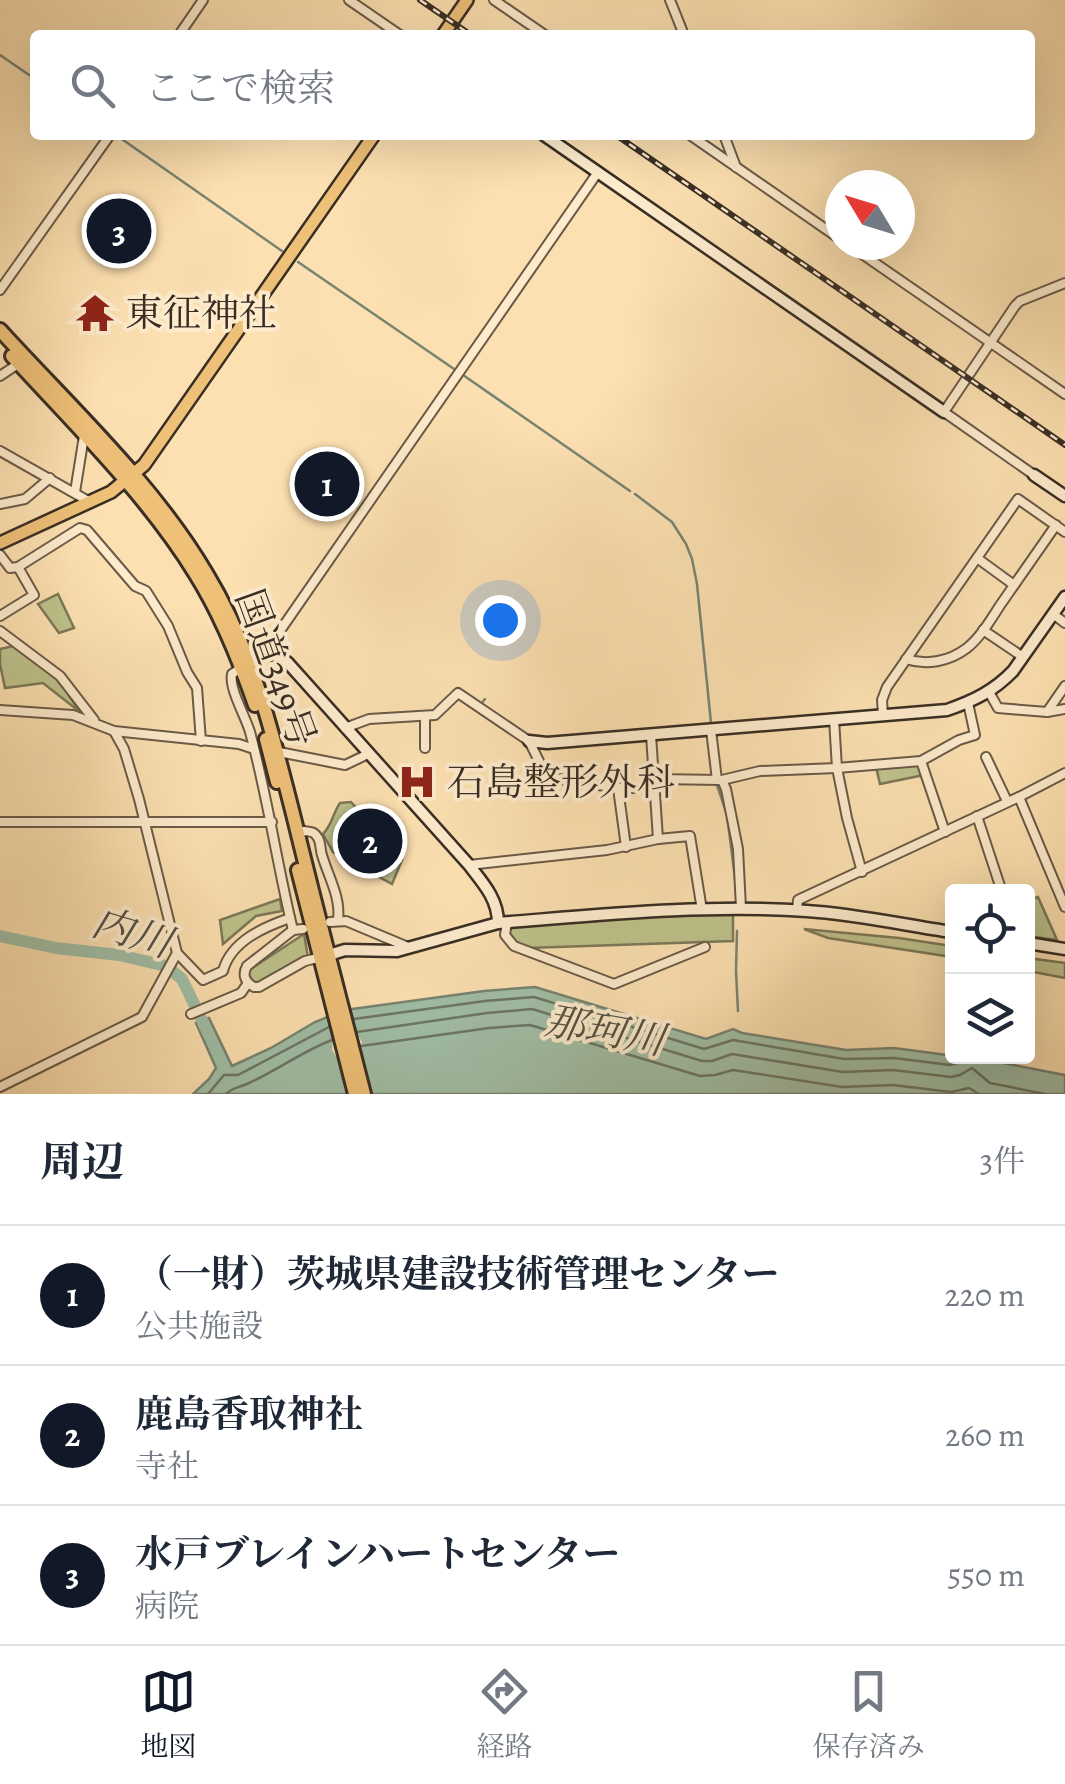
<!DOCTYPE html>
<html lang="ja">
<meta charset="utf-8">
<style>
body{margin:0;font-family:Alegreya,"Noto Serif JP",serif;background:#f6f6f7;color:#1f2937}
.controls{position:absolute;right:30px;bottom:30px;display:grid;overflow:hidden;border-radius:10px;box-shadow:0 10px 40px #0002}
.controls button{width:90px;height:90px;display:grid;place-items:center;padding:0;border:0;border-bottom:2px solid #e0e1e3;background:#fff;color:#1f2937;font:50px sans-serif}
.compass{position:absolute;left:825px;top:170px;width:90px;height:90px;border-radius:50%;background:#fff;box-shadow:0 10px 40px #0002;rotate:308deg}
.you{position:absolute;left:500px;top:620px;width:35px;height:35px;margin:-25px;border:8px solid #fff;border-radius:50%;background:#1a73e8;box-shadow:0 0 0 15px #1a73e833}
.badge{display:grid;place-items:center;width:65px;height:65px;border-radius:50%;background:#111827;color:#fff;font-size:32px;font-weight:700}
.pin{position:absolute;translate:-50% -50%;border:5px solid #fff;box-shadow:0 2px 10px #0006}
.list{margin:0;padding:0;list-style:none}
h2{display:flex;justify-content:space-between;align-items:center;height:130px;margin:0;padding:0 40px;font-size:42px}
h2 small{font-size:32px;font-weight:400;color:#747a83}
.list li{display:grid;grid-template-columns:65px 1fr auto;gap:30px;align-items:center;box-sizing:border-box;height:140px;padding:0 40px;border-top:2px solid #e0e1e3}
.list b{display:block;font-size:38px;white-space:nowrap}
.list p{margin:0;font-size:32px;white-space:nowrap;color:#747a83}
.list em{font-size:32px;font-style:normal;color:#747a83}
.icon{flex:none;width:55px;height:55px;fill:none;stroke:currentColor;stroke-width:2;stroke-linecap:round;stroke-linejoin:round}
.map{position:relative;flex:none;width:1065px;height:1094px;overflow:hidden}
.search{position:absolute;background:#fff;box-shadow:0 10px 40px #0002;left:30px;right:30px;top:30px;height:110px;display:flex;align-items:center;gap:25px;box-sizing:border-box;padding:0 35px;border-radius:10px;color:#747a83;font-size:38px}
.sheet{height:550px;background:#fff}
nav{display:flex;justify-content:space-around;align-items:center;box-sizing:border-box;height:140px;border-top:2px solid #e0e1e3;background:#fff;font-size:28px;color:#747a83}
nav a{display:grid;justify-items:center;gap:5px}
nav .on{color:#111827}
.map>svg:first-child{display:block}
</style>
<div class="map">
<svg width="1065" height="1094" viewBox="0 0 1065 1094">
<rect width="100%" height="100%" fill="#fce0b1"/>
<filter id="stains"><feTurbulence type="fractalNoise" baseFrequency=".002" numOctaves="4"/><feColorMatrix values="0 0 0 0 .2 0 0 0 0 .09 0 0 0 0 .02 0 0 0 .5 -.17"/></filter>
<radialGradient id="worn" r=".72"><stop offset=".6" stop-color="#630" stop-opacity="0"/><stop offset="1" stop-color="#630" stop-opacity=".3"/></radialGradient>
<g fill="#bec28c" stroke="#7c7858" stroke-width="2.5">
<path d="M58 594 74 628 59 633 38 604Z"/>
<path d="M13 646 65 684 68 694 80 712 43 683 5 688 0 664V649Z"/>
<path d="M919 763 924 775 880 784 876 767Z"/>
<path d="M351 802 370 823 385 833V840L366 834 358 844 402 860 392 884 333 852 323 834C332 825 333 813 340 803Z"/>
<path d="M1038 897 1057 940 1028 936V900Z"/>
<path d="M280 899 282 911 256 916 223 944 220 920Z"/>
<path d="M733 912V941L528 948 510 940 509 925Z"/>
<path d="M804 929 899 938 952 946V957L828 938Z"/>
<path d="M304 934 308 957 263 984H256L247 976 249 970Z"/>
<path d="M1028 958 1065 963V978L1028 971Z"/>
</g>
<path fill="#a0bea6" stroke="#778472" stroke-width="2.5" d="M535 987 706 1039 733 1029 742 1033 846 1050 894 1048 993 1061 1065 1075V1094H193L209 1079 216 1068 196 1023 201 1020 195 1008 197 1006 203 1018 201 1020 209 1018 232 1066 271 1048 315 1022 345 1010 484 991Z"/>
<path fill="#fce0b1" d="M350 1005 356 1032 362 1042 361 1051 372 1094H346L337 1058 332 1050 333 1039 326 1013Z"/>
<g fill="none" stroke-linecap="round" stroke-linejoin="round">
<g stroke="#6c7665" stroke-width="2.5">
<path d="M354 1019 485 1001 534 997 704 1049 733 1040 844 1059 894 1058 950 1065 957 1063 962 1056"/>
<path d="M357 1032 487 1013 532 1009 702 1061H712L732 1054 843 1072 893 1070 951 1077 960 1075 972 1068 990 1083 1045 1094"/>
<path d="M361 1046 489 1028 530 1025 700 1076 715 1075 733 1070 842 1087 893 1085 951 1092 969 1088 979 1094"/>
<path d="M208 1094 224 1075H238L329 1027"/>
<path d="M226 1094C233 1087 238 1088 247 1084 276 1071 303 1051 332 1040"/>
</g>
<g stroke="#778472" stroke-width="2.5">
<path d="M0 55 35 79"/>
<path d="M116 135 282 251"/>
<path d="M298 262 457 371"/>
<path d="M463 375 630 491"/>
<path d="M635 494 672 522 686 544 692 559 697 584 711 723"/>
<path d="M479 703 481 704 485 699"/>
<path d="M351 721 365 716 383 714"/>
<path d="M717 785 727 815 736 886"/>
<path d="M737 931 736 971 738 1011"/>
</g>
<path stroke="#a0bea6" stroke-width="12" d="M0 936 56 948 119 955 166 966 182 979 209 1035"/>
<g stroke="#6a5a47" stroke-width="12">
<g id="street">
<path d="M349 0 400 35"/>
<path d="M494 0 545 35"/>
<path d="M670 0 684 35"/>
<path d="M179 35 203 0"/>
<path d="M690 135 840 239"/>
<path d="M724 135 736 167"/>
<path d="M849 245 1065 394"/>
<path d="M0 290 110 135"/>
<path d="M0 376 21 362"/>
<path d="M0 451 90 502"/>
<path d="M1034 475 944 412 1015 306 1020 301 1065 283"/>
<path d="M75 492 84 436"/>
<path d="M0 504 25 499 50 478"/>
<path d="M0 555 10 568 18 567 80 528 87 530 135 586 146 591 168 626 187 672 197 688 201 741"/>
<path d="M977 558 1014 585"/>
<path d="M1053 614 1065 623"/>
<path d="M0 616 34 595 18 567"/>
<path d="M983 630 1023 657"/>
<path d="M0 631 60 676 94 720"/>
<path d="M270 653 275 638 598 172"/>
<path d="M906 659C927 666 950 661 967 648 981 637 991 619 1001 604 1019 578 1038 551 1056 525"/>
<path d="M242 667 232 674C229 689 245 715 250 732 268 798 277 865 293 930"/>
<path d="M989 692 998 708 1047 712 1065 709"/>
<path d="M0 710 73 715 114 731 239 744 254 749"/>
<path d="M1047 712 1065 686"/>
<path d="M883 715 882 700 887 687 1018 499 1065 532"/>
<path d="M834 719 837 768 847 818 862 872"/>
<path d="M345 728 369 719 435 715 458 693 529 741 546 775 553 778 618 788H654"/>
<path d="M711 730 717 780"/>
<path d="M651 735 658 839"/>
<path d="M425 748V716"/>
<path d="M279 752 345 765 368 754"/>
<path d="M986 757 1007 801"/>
<path d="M921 761 945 832"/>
<path d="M655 779 722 780 760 771 837 768 921 761 959 740 975 735 968 703"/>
<path d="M722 780 726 789 738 849 741 908"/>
<path d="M618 788 626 847"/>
<path d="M1019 797 1065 907"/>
<path d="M977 816 1002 892"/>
<path d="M0 822H272"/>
<path d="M304 831C311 832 314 831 318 838 321 843 320 849 322 855 328 876 341 897 338 920"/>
<path d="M469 865 607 850 658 839 690 836 702 910"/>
<path d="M797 910 798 900 1019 797 1065 773"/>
<path d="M330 922 346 921 408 947"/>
<path d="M507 922 505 935 514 946 614 984 705 947"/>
<path d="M303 929 293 930 247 966C242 975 245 982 254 987H259L305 961 322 957"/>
<path d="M177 953 203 980 223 971C231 941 264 927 290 918"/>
<path d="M191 1014 241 993 248 983"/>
<path d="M0 1087 142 1017 177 953 139 799 124 749 114 731"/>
</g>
</g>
<g stroke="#392e24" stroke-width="15">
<g id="secondary">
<path d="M544 135 944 412"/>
<path d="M1034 475 1065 496"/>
<path d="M243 667C261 657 270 646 288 663L469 865C483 883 498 899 498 923L397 951 345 950 329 955"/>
<path d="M529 741 547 743 947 710C973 701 994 691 1013 671L1065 597"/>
<path d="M498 923C600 915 704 904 807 911 855 914 904 925 952 932"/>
<path d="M1028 943 1065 949"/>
</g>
</g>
<g stroke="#392e24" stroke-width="16">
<g id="primary">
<path d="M443 35 467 0"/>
<path d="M0 543 111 492 144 465 374 135"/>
</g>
</g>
<g stroke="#392e24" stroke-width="18">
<g id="highway">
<path d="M0 330C71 408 152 482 206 573 253 650 273 735 295 822 317 913 341 1003 364 1094"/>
<path d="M12 356C74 424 147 495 195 573 221 614 239 659 255 705"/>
<path d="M266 739 277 782"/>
<path d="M298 870 355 1094"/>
</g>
</g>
<use href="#street" stroke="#fdebcc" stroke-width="8"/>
<use href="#secondary" stroke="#fdebcc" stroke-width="10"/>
<use href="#primary" stroke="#eec078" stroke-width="11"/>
<use href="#highway" stroke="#eec078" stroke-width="12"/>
<g stroke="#392e24" stroke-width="6">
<g id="rail">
<path d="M420 0 471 35"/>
<path d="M616 135 1065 445"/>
</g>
</g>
<use href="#rail" stroke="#fdebcc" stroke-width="2.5" stroke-dasharray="8" stroke-linecap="butt"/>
</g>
<defs>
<g id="temple-bare" transform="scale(3)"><path d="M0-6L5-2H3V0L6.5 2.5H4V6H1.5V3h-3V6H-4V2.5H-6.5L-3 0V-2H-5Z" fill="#8f2418" stroke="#fdebcc" stroke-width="2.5" paint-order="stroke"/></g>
<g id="hospital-bare" transform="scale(3)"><path d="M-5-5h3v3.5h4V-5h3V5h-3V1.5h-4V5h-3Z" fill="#8f2418" stroke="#fdebcc" stroke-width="2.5" paint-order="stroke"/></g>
</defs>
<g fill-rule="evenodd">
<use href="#temple-bare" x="95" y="313"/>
<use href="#hospital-bare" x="417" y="782"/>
</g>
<g text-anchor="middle" stroke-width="8" stroke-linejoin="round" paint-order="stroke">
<g font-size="38" fill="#392e24" stroke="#fdebcc" text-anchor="start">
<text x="125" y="326">東征神社</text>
<text x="447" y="795">石島整形外科</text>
</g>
<g font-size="38" fill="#392e24" stroke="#fdebcc">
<text transform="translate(276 668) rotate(70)" y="13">国道349号</text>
</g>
<g font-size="40" font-style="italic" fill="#535244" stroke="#fdebcc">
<text transform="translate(132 932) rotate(17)" y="14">内川</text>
<text transform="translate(605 1030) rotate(10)" y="14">那珂川</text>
</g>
</g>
<rect width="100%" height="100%" filter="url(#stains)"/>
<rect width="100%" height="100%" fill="url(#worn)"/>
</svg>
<div class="controls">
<button><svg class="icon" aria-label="locate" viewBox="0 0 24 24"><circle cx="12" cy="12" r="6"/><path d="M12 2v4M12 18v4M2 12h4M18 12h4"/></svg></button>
<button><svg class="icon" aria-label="layers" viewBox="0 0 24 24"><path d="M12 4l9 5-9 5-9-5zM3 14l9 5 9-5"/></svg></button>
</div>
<svg class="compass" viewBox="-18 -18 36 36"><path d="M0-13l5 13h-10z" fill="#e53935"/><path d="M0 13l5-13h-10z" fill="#747a83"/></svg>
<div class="you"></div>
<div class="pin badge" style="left:327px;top:484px">1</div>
<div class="pin badge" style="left:370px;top:841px">2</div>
<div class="pin badge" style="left:119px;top:231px">3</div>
<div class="search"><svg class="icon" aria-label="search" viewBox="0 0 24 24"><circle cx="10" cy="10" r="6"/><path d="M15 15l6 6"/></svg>ここで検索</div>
</div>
<section class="sheet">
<h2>周辺<small>3件</small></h2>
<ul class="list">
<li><span class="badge">1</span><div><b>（一財）茨城県建設技術管理センター</b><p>公共施設</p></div><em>220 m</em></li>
<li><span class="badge">2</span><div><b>鹿島香取神社</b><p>寺社</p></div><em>260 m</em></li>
<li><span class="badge">3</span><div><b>水戸ブレインハートセンター</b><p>病院</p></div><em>550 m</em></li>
</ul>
</section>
<nav>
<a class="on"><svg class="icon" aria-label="map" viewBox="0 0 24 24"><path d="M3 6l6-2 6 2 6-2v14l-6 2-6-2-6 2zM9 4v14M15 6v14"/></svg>地図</a>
<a><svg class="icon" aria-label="directions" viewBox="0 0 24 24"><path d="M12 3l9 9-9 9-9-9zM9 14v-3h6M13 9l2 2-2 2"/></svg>経路</a>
<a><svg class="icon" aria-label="saved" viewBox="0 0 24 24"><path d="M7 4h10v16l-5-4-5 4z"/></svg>保存済み</a>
</nav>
